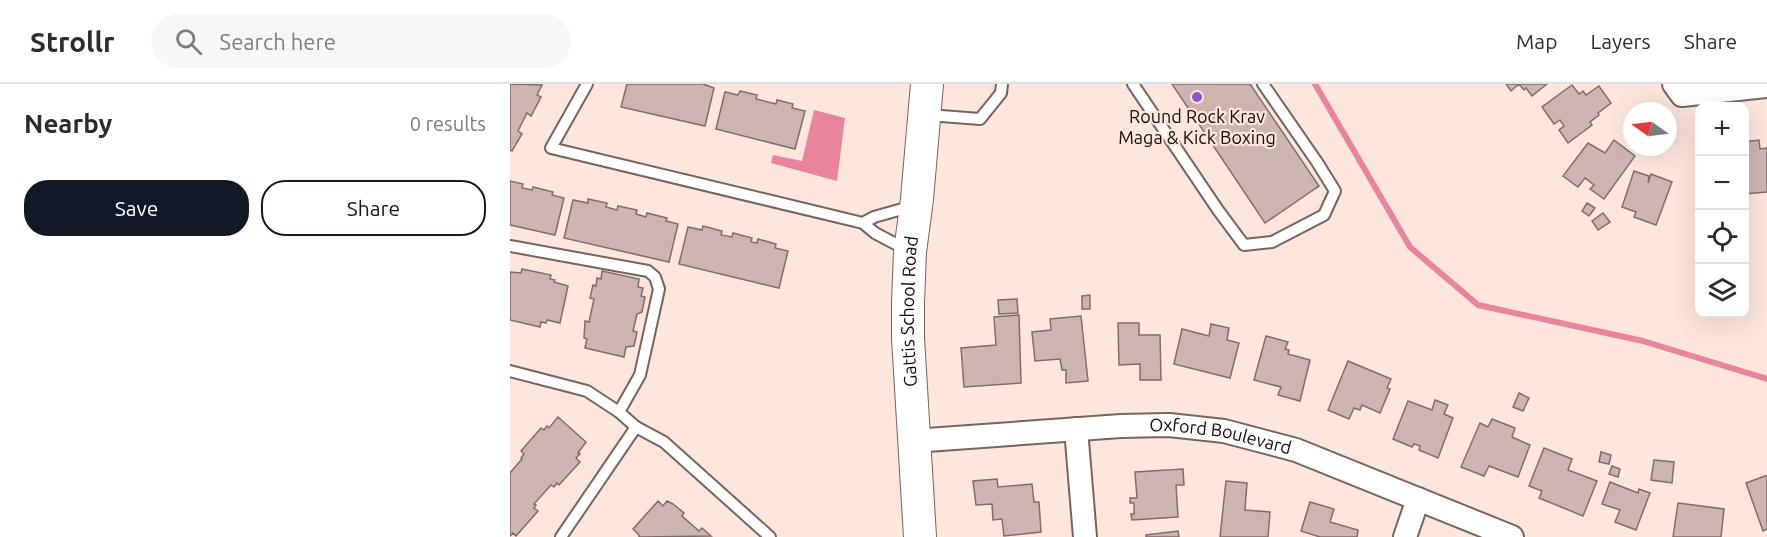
<!DOCTYPE html>
<meta charset="utf-8">
<style>
body{margin:0;font-family:Ubuntu,sans-serif;background:#f7f7f7;color:#2b2b33}
.controls{position:absolute;right:18px;top:18px;display:grid;overflow:hidden;border-radius:12px;box-shadow:0 6px 24px #0002}
.controls button{width:54px;height:54px;display:grid;place-items:center;padding:0;border:0;border-bottom:2px solid #e1e1e2;background:#fff;color:#2b2b33;font:30px sans-serif}
.compass{position:absolute;left:1113px;top:18px;width:54px;height:54px;border-radius:50%;background:#fff;box-shadow:0 6px 24px #0002;rotate:284deg}
.list{margin:0;padding:0;list-style:none}
h2{display:flex;justify-content:space-between;align-items:center;height:78px;margin:0;padding:0 24px;font-size:26px}
h2 small{font-size:20px;font-weight:400;color:#7c7c81}
.actions{display:flex;gap:12px;padding:18px 24px}
.actions a{flex:1;padding:14px 0;border:2px solid #111827;border-radius:24px;text-align:center;font-size:21px;color:#111827}
.actions .main{background:#111827;color:#fff}
.icon{flex:none;width:33px;height:33px;fill:none;stroke:currentColor;stroke-width:2;stroke-linecap:round;stroke-linejoin:round}
.map{position:relative;flex:none;width:1257px;height:453px;overflow:hidden}
header{display:flex;align-items:center;gap:36px;box-sizing:border-box;height:84px;padding:0 30px;background:#fff;border-bottom:2px solid #e1e1e2}
header strong{font-size:28px}
nav{display:flex;gap:33px;margin-inline-start:auto;font-size:21px}
.search{width:420px;height:54px;background:#f7f7f7;display:flex;align-items:center;gap:15px;box-sizing:border-box;padding:0 21px;border-radius:33px;color:#7c7c81;font-size:22px}
main{display:flex}
aside{flex:1;background:#fff}
.map>svg:first-child{display:block}
</style>
<header>
<strong>Strollr</strong>
<div class="search"><svg class="icon" aria-label="search" viewBox="0 0 24 24"><circle cx="10" cy="10" r="6"/><path d="M15 15l6 6"/></svg>Search here</div>
<nav><a>Map</a><a>Layers</a><a>Share</a></nav>
</header>
<main>
<aside>
<h2>Nearby<small>0 results</small></h2>
<ul class="list">
</ul>
<div class="actions"><a class="main">Save</a><a>Share</a></div>
</aside>
<div class="map">
<svg width="1257" height="453" viewBox="0 0 1257 453">
<rect width="100%" height="100%" fill="#fde6dc"/>
<path fill="#e9849d" d="M304 26 335 34 327 97 261 79 263 71 292 77Z"/>
<g fill="none" stroke-linecap="round" stroke-linejoin="round">
<path stroke="#e9849d" stroke-width="6" d="M805 0 900 163 968 221 1133 257 1257 295"/>
</g>
<g fill="#ccb4b1" stroke="#826c6a" stroke-width="1.5">
<path d="M0 0 32 1 27 11 31 13 21 32 17 29 8 47 12 50 2 67 0 66Z"/>
<path d="M117 0H193L204 4 195 42 111 23Z"/>
<path d="M662 0H740L809 102 755 139Z"/>
<path d="M996 0H1037L1022 12 1016 4 1014 6 1009 0 1001 7Z"/>
<path d="M1062 1 1069 10 1073 7 1076 11 1089 2 1101 19 1088 29 1089 31 1080 38 1082 41 1058 59 1049 46 1054 42 1050 36 1044 40 1032 23Z"/>
<path d="M230 7 247 11 246 15 266 20 267 16 283 20 282 24 295 27 285 65 206 45 215 8 228 11Z"/>
<path d="M1104 56 1125 72 1094 115 1080 105 1084 101 1075 94 1068 103 1053 92 1078 59 1095 69Z"/>
<path d="M1249 56 1250 65 1257 64V108L1234 110V58Z"/>
<path d="M1124 87 1139 92 1138 99 1141 90 1162 98 1146 141 1124 133 1126 128 1112 123Z"/>
<path d="M0 97 13 100 12 104 22 106 23 103 43 108 42 111 54 114 45 151 0 141Z"/>
<path d="M78 115 97 119 96 123 107 126 108 122 127 126 126 130 136 133 137 129 157 134 156 137 168 140 159 178 54 154 63 116 78 119Z"/>
<path d="M1077 119 1085 124 1079 132 1072 127Z"/>
<path d="M1093 129 1100 138 1088 146 1082 137Z"/>
<path d="M193 142 212 147 211 151 222 153 223 149 242 154 241 158 247 159 248 155 266 160 265 164 278 167 269 204 169 180 178 143 192 146Z"/>
<path d="M12 185 41 191 40 195 45 196 44 198 58 202 50 239 37 236 36 239 31 238 30 243 0 236V188L11 189Z"/>
<path d="M92 187 129 195 128 203 133 204 131 212 135 213 132 228 127 230 123 247 127 248 124 262 116 263 114 273 75 264 77 255 74 254 75 237 79 238 84 215 80 214 83 201 86 202 87 194 91 195Z"/>
<path d="M580 211V225H572V212Z"/>
<path d="M507 215 508 229 489 230 488 216Z"/>
<path d="M509 231 511 299 454 303 451 264 486 261 484 233Z"/>
<path d="M571 232 578 297 556 299V286H552L550 275 525 277 522 248 541 246 540 235Z"/>
<path d="M608 239H629V251H650L651 296H630V280L609 281Z"/>
<path d="M701 240 719 244 717 256 729 259 720 294 664 280 672 245 699 252Z"/>
<path d="M756 252 778 258 775 265 779 266 778 270 800 276 790 317 768 311 771 303 744 296Z"/>
<path d="M838 277 881 295 877 304 880 305 870 329 852 321 850 326 844 324 839 335 818 326Z"/>
<path d="M1009 309 1019 314 1013 327 1003 323Z"/>
<path d="M925 316 938 321 934 330 943 334 928 374 909 366 910 362 904 360 902 363 883 355 898 317 922 326Z"/>
<path d="M48 333 76 358 68 369 70 370 66 374 70 378 49 401 47 399 44 403 41 401 24 420 26 421 24 424 28 427 6 452 3 449 0 452V389L12 375 11 374 14 370 11 367 31 344 34 346 37 342 39 344Z"/>
<path d="M982 335 1005 344 1002 353 1020 361 1008 393 979 382 974 392 951 383 970 339 978 343Z"/>
<path d="M1034 364 1062 375 1058 386 1087 397 1073 432 1029 414 1032 407 1019 402Z"/>
<path d="M1091 368 1101 371 1099 380 1089 378Z"/>
<path d="M1144 376 1164 378 1162 399 1141 396Z"/>
<path d="M1102 382 1110 385 1108 393 1099 390Z"/>
<path d="M673 385 674 401H666L668 433 622 436 621 430H624V419H620V414H627L625 388Z"/>
<path d="M1255 392H1257V445L1253 447 1236 399Z"/>
<path d="M487 395 488 403 522 400 524 418H529L531 448 494 452 492 435 483 436 482 420 466 421 463 397Z"/>
<path d="M716 397 737 399 735 426 760 428 758 453H710Z"/>
<path d="M1100 398 1128 409 1129 405 1140 409 1126 446 1105 438 1110 426 1092 420Z"/>
<path d="M148 417 153 422 157 417 163 420 174 429 172 432 189 447 192 444 201 452 129 453V451L123 445Z"/>
<path d="M800 418 824 425 820 438 848 446 847 453H810L791 447Z"/>
<path d="M1168 419 1214 425 1211 453H1163Z"/>
<path d="M668 447 669 453H636V451Z"/>
</g>
<g fill="none" stroke-linecap="round" stroke-linejoin="round">
<g stroke="#78645c" stroke-width="14">
<g id="service">
<path d="M77 0 41 64 353 139 365 149 397 166"/>
<path d="M623 0 708 126 734 161 762 158 814 131 825 107 807 78 753 0"/>
<path d="M418 31 470 35 491 9 492 0"/>
<path d="M353 139 364 133 403 122"/>
<path d="M0 162 138 187 145 193 149 205 130 291 109 328"/>
<path d="M0 287 77 307 109 328 126 343 154 358 260 453"/>
<path d="M51 453 126 343"/>
</g>
</g>
<g stroke="#78645c" stroke-width="26">
<g id="minor">
<path d="M1164 0 1172 11 1257 2"/>
<path d="M566 345 575 453"/>
<path id="s1" d="M403 357 611 342 659 341 714 347 786 366 1002 453"/>
<path d="M895 453 908 415"/>
</g>
</g>
<g stroke="#78645c" stroke-width="34">
<g id="secondary">
<path id="s2" d="M410 453 398 254V219L400 168 407 115 417 0"/>
</g>
</g>
<use href="#service" stroke="#fff" stroke-width="10"/>
<use href="#minor" stroke="#fff" stroke-width="22"/>
<use href="#secondary" stroke="#fff" stroke-width="32"/>
</g>
<circle fill="#9155cc" stroke="#fde6dc" stroke-width="2" cx="687" cy="13" r="6"/>
<g text-anchor="middle" stroke-width="4.5" stroke-linejoin="round" paint-order="stroke">
<g font-size="18" fill="#140d0a" stroke="#fde6dc">
<text x="687" y="39">Round Rock Krav<tspan x="687" dy="21">Maga &amp; Kick Boxing</tspan></text>
</g>
<g font-size="18" fill="#140d0a" stroke="#fde6dc">
<text dy="6" stroke="none"><textPath href="#s2" startOffset="226">Gattis School Road</textPath></text>
<text dy="6" stroke="none"><textPath href="#s1" startOffset="309">Oxford Boulevard</textPath></text>
</g>
</g>
</svg>
<div class="controls">
<button>+</button>
<button>−</button>
<button><svg class="icon" aria-label="locate" viewBox="0 0 24 24"><circle cx="12" cy="12" r="6"/><path d="M12 2v4M12 18v4M2 12h4M18 12h4"/></svg></button>
<button><svg class="icon" aria-label="layers" viewBox="0 0 24 24"><path d="M12 4l9 5-9 5-9-5zM3 14l9 5 9-5"/></svg></button>
</div>
<svg class="compass" viewBox="-18 -18 36 36"><path d="M0-13l5 13h-10z" fill="#e53935"/><path d="M0 13l5-13h-10z" fill="#7c7c81"/></svg>
</div>
</main>
